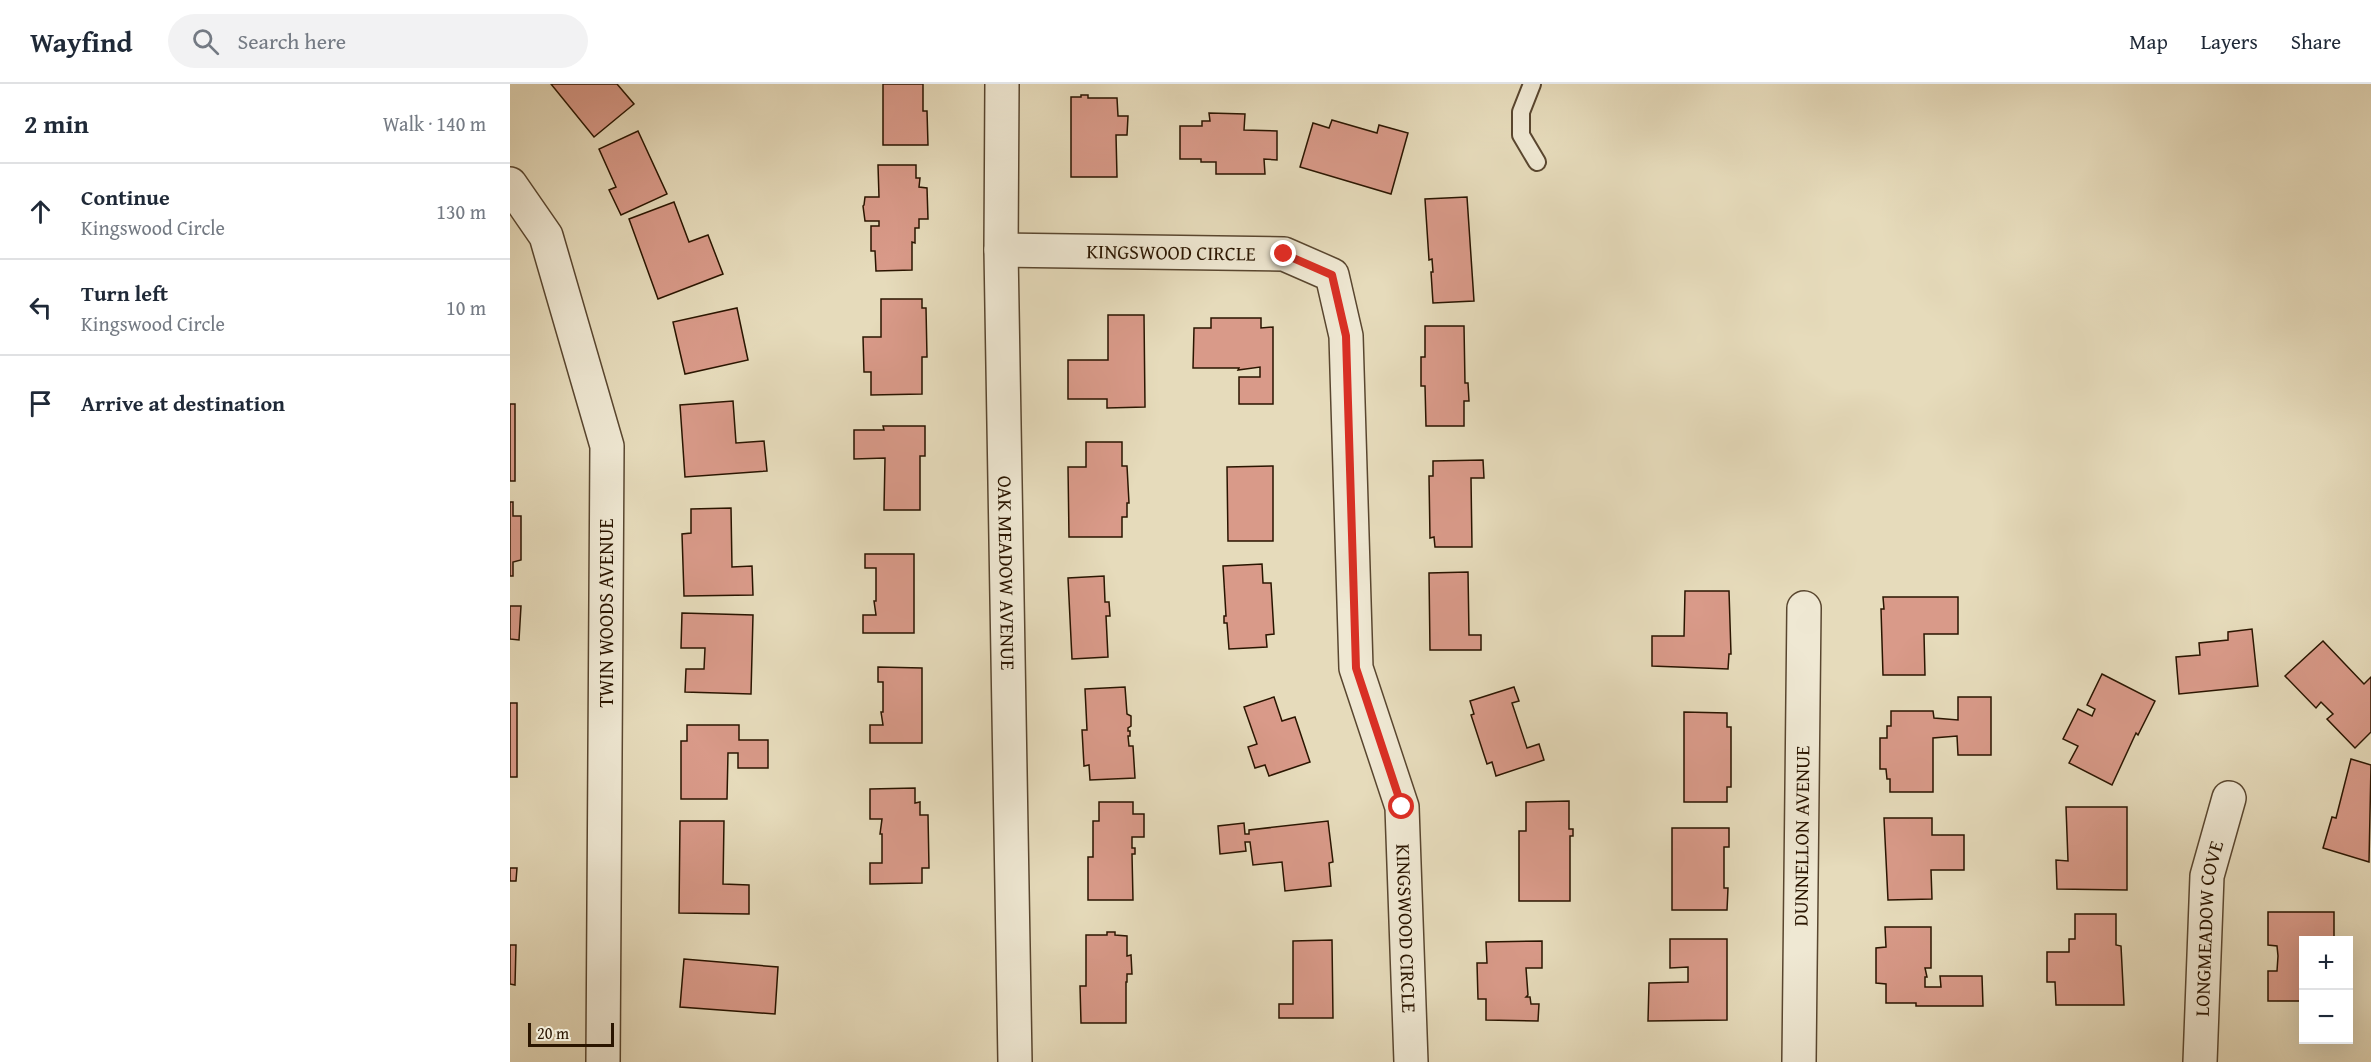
<!DOCTYPE html>
<meta charset="utf-8">
<style>
body{margin:0;font-family:"Gentium Book Plus",serif;background:#f2f2f3;color:#1f2937}
.controls{position:absolute;right:18px;bottom:18px;display:grid;overflow:hidden;border-radius:0px;box-shadow:0 6px 24px #0002}
.controls button{width:54px;height:54px;display:grid;place-items:center;padding:0;border:0;border-bottom:2px solid #e0e1e3;background:#fff;color:#1f2937;font:30px sans-serif}
.scale{position:absolute;left:18px;bottom:15px;width:86px;box-sizing:border-box;padding-left:6px;border:3px solid #2a1500;border-top:0;font-size:16px;line-height:21px;white-space:nowrap;color:#2a1500;-webkit-text-stroke:4px #efe8d3;paint-order:stroke}
.stop{position:absolute;width:18px;height:18px;margin:-14px;border:4px solid #d93025;border-radius:50%;background:#fff}
.stop.end{background:#d93025;border-color:#fff;box-shadow:0 2px 6px #0008}
.list{margin:0;padding:0;list-style:none}
h2{display:flex;justify-content:space-between;align-items:center;height:78px;margin:0;padding:0 24px;font-size:26px}
h2 small{font-size:20px;font-weight:400;color:#747a83}
.list li{display:grid;grid-template-columns:39px 1fr auto;gap:18px;align-items:center;box-sizing:border-box;height:96px;padding:0 24px;border-top:2px solid #e0e1e3}
.list b{display:block;font-size:22px;white-space:nowrap}
.list p{margin:0;font-size:20px;white-space:nowrap;color:#747a83}
.list em{font-size:20px;font-style:normal;color:#747a83}
.icon{flex:none;width:33px;height:33px;fill:none;stroke:currentColor;stroke-width:2;stroke-linecap:round;stroke-linejoin:round}
.map{position:relative;flex:none;width:1861px;height:978px;overflow:hidden}
header{display:flex;align-items:center;gap:36px;box-sizing:border-box;height:84px;padding:0 30px;background:#fff;border-bottom:2px solid #e0e1e3}
header strong{font-size:28px}
nav{display:flex;gap:33px;margin-inline-start:auto;font-size:21px}
.search{width:420px;height:54px;background:#f2f2f3;display:flex;align-items:center;gap:15px;box-sizing:border-box;padding:0 21px;border-radius:33px;color:#747a83;font-size:22px}
main{display:flex}
aside{flex:1;background:#fff}
.map>svg:first-child{display:block}
</style>
<header>
<strong>Wayfind</strong>
<div class="search"><svg class="icon" aria-label="search" viewBox="0 0 24 24"><circle cx="10" cy="10" r="6"/><path d="M15 15l6 6"/></svg>Search here</div>
<nav><a>Map</a><a>Layers</a><a>Share</a></nav>
</header>
<main>
<aside>
<h2>2 min<small>Walk · 140 m</small></h2>
<ul class="list">
<li><svg class="icon" aria-label="ahead" viewBox="0 0 24 24"><path d="M12 20V5M6 11l6-6 6 6"/></svg><div><b>Continue</b><p>Kingswood Circle</p></div><em>130 m</em></li>
<li><svg class="icon" aria-label="left" viewBox="0 0 24 24"><path d="M17 20v-9H6M10 6l-5 5 5 5"/></svg><div><b>Turn left</b><p>Kingswood Circle</p></div><em>10 m</em></li>
<li><svg class="icon" aria-label="arrive" viewBox="0 0 24 24"><path d="M6 21V4h12l-3 4 3 4H6"/></svg><div><b>Arrive at destination</b></div></li>
</ul>
</aside>
<div class="map">
<svg width="1861" height="978" viewBox="0 0 1861 978">
<rect width="100%" height="100%" fill="#e6dbbb"/>
<filter id="stains"><feTurbulence type="fractalNoise" baseFrequency=".00333" numOctaves="4"/><feColorMatrix values="0 0 0 0 .2 0 0 0 0 .09 0 0 0 0 .02 0 0 0 .5 -.17"/></filter>
<radialGradient id="worn" r=".72"><stop offset=".6" stop-color="#630" stop-opacity="0"/><stop offset="1" stop-color="#630" stop-opacity=".3"/></radialGradient>
<g fill="#d99a89" stroke="#2a1500" stroke-width="1.5">
<path d="M41 0H107L124 20 84 53Z"/>
<path d="M373 0H413V27H417L418 61H373Z"/>
<path d="M571 11H578V14H607L608 32H618L617 51H606L607 93H561V13H571Z"/>
<path d="M699 29 735 30 734 46 767 47V76L754 75 755 90H706V78H691V75H670V42H692V37H700Z"/>
<path d="M822 36 867 49 869 41 898 49 881 110 790 83 803 39 819 44Z"/>
<path d="M128 47 157 110 111 131 99 106 106 103 89 65Z"/>
<path d="M368 81H406V94H410L409 103 417 104 418 135H409V144H405V159L402 158V186L366 187 365 167H361V142H369V137H355L353 122 354 121 355 113H369Z"/>
<path d="M957 113 964 217 923 219 921 188H923L922 175 919 176 915 115Z"/>
<path d="M164 118 179 158 198 151 213 190 148 215 119 135Z"/>
<path d="M371 215H412V224H416L417 273H412V310L361 311V288H354L353 253H371Z"/>
<path d="M227 224 238 276 175 290 163 238Z"/>
<path d="M598 231H634L635 323 597 324V315H558V276H598Z"/>
<path d="M701 234H751V244L763 243V320H729V293H750V283L728 286 729 284H683L684 244H701Z"/>
<path d="M915 242H954L955 299H958L959 317H954V342H916L915 302H911V273H915Z"/>
<path d="M223 317 226 359 254 357 257 387 175 393 170 321Z"/>
<rect x="0" y="320" width="5" height="77"/>
<path d="M373 342H415V372H410V426H374L375 374 344 375V346H374Z"/>
<path d="M576 358H612V382H617L619 419H617V433H612V453H559L558 383H576Z"/>
<path d="M973 376 974 394H961L962 463H925L924 453 920 454 919 392H923V377Z"/>
<path d="M763 382V457H718L717 383Z"/>
<path d="M0 418H3V432H11V476L3 478V492H0Z"/>
<path d="M221 424 222 483 242 482 243 511 174 512 172 450 181 449V425Z"/>
<path d="M355 470H404V549H353V531H366L364 517H366V484H355Z"/>
<path d="M752 480 753 499H761L764 550 756 551 757 563 719 565 717 539H714V532H716L713 482Z"/>
<path d="M958 488 959 551H971V566H920L919 489Z"/>
<path d="M594 492 595 518H599L600 532H596L598 573 562 575 558 494Z"/>
<path d="M1175 507H1219L1221 570H1219L1218 585 1142 582V552H1174Z"/>
<path d="M1373 513H1448V550H1414L1415 591H1373L1371 525H1374Z"/>
<path d="M0 522H11L9 556 0 555Z"/>
<path d="M172 529 243 531 241 610 175 608 176 585H194L195 564H171Z"/>
<path d="M1742 545 1748 602 1669 610 1666 573 1690 571 1689 559 1718 556V548Z"/>
<path d="M1813 557 1854 600 1861 593V648L1845 664 1817 635 1823 630 1811 618 1806 624 1775 592Z"/>
<path d="M368 583 412 584V659H360V641H373L371 628H373V598H368Z"/>
<path d="M1592 590 1645 617 1628 651 1626 649 1602 701 1559 679 1568 662 1553 655 1568 625 1582 632 1585 625 1577 621Z"/>
<path d="M615 603 617 630 621 632V642L618 644V647H620V652H618L619 662H623L625 694 580 696 579 681 574 682 572 646H577L575 605Z"/>
<path d="M1004 603 1009 617 1002 619 1017 664 1029 660 1034 676 986 692 982 678 977 680 961 631 964 630 960 617Z"/>
<path d="M764 613 772 637 785 633 800 678 759 692 755 681 745 684 738 663 747 660 734 623Z"/>
<path d="M1448 613H1481V671H1448L1447 652 1423 654V708H1380V695H1377L1376 685H1370V654H1377V642H1381V627H1423L1424 634 1448 636Z"/>
<rect x="0" y="619" width="7" height="74"/>
<path d="M1174 628 1217 629V643H1221V703H1217V718H1174Z"/>
<path d="M177 641H229V656H258V684H228V669H218L217 715H171V657H177Z"/>
<path d="M1841 675 1861 681 1859 778 1813 764 1822 733 1826 734Z"/>
<path d="M405 704V719L410 718V731H418L419 784H412V799L360 800V779H372V750H370L372 735H360V705Z"/>
<path d="M1059 717V745H1063V752H1060V817H1009V747H1016V718Z"/>
<path d="M589 718H623V730H634V753H622V764H625V770H622L623 816H578V773H583V737H589Z"/>
<path d="M1556 723H1617V806L1547 805 1546 776 1558 777Z"/>
<path d="M1374 734H1422V751H1454V786H1421L1422 815 1378 816Z"/>
<path d="M170 737H214L213 800 239 801V830L169 829Z"/>
<path d="M818 737 823 778 819 779 821 802 775 807 772 778 743 781 740 758H735L736 767 710 770 708 742 734 739 735 750H739V746Z"/>
<path d="M1162 744H1219V763H1214V804H1218L1217 826H1162Z"/>
<path d="M0 784H7L6 797H0Z"/>
<path d="M1758 828H1824V856H1794V917H1758V887H1767L1768 872 1767 862 1758 861Z"/>
<path d="M1565 830H1606V861L1611 862 1614 921H1546L1545 898H1537V868H1559V855H1565Z"/>
<path d="M1375 843H1421V884H1415L1417 893H1415V903H1431L1430 892H1472L1473 922H1406V919H1376V900L1366 899V864L1376 863Z"/>
<path d="M597 848H605V851L617 852V872L621 871 622 890H617V898H616V939H571L570 902H576V851H597Z"/>
<path d="M1160 855H1217V936L1138 937 1139 899 1178 898V883L1160 884Z"/>
<path d="M822 856 823 934H769V920H783V857Z"/>
<path d="M1032 857V884H1016L1018 911 1016 913H1020L1021 920H1029L1028 937 976 936V915H968L967 879H977L976 858Z"/>
<path d="M0 861H6L5 901 0 900Z"/>
<path d="M174 875 268 883 265 930 170 923Z"/>
</g>
<g fill="none" stroke-linecap="round" stroke-linejoin="round">
<g stroke="#59462f" stroke-width="20">
<path id="service" d="M1022 0 1011 28V51L1027 78"/>
</g>
<g stroke="#59462f" stroke-width="36">
<g id="minor">
<path id="s1" d="M492 0 491 166 505 978"/>
<path d="M0 100 36 152 97 362 93 978"/>
<path id="s2" d="M491 166 774 170 822 191 836 252 846 584 892 723 901 978"/>
<path id="s3" d="M1289 978 1294 524"/>
<path id="s4" d="M1690 978 1697 792 1719 714"/>
</g>
</g>
<use href="#service" stroke="#efe8d3" stroke-width="16"/>
<use href="#minor" stroke="#efe8d3" stroke-width="33"/>
</g>
<g fill="none" stroke-linecap="round" stroke-linejoin="round">
<path stroke="#d93025" stroke-width="8" d="M774 170 822 191 836 252 846 584 892 723"/>
</g>
<g text-anchor="middle" stroke-width="4.5" stroke-linejoin="round" paint-order="stroke">
<g font-size="20" fill="#2a1500" stroke="#efe8d3">
<text dy="7" stroke="none"><textPath href="#s2" startOffset="170">KINGSWOOD CIRCLE</textPath></text>
<text dy="7" stroke="none"><textPath href="#s1" startOffset="489">OAK MEADOW AVENUE</textPath></text>
<text transform="translate(96 529) rotate(-90)" y="7">TWIN WOODS AVENUE</text>
<text dy="7" stroke="none"><textPath href="#s3" startOffset="226">DUNNELLON AVENUE</textPath></text>
<text dy="7" stroke="none"><textPath href="#s2" startOffset="998">KINGSWOOD CIRCLE</textPath></text>
<text dy="7" stroke="none"><textPath href="#s4" startOffset="134">LONGMEADOW COVE</textPath></text>
</g>
</g>
<rect width="100%" height="100%" filter="url(#stains)"/>
<rect width="100%" height="100%" fill="url(#worn)"/>
</svg>
<div class="controls">
<button>+</button>
<button>−</button>
</div>
<div class="scale">20 m</div>
<div class="stop" style="left:892px;top:723px"></div>
<div class="stop end" style="left:774px;top:170px"></div>
</div>
</main>
